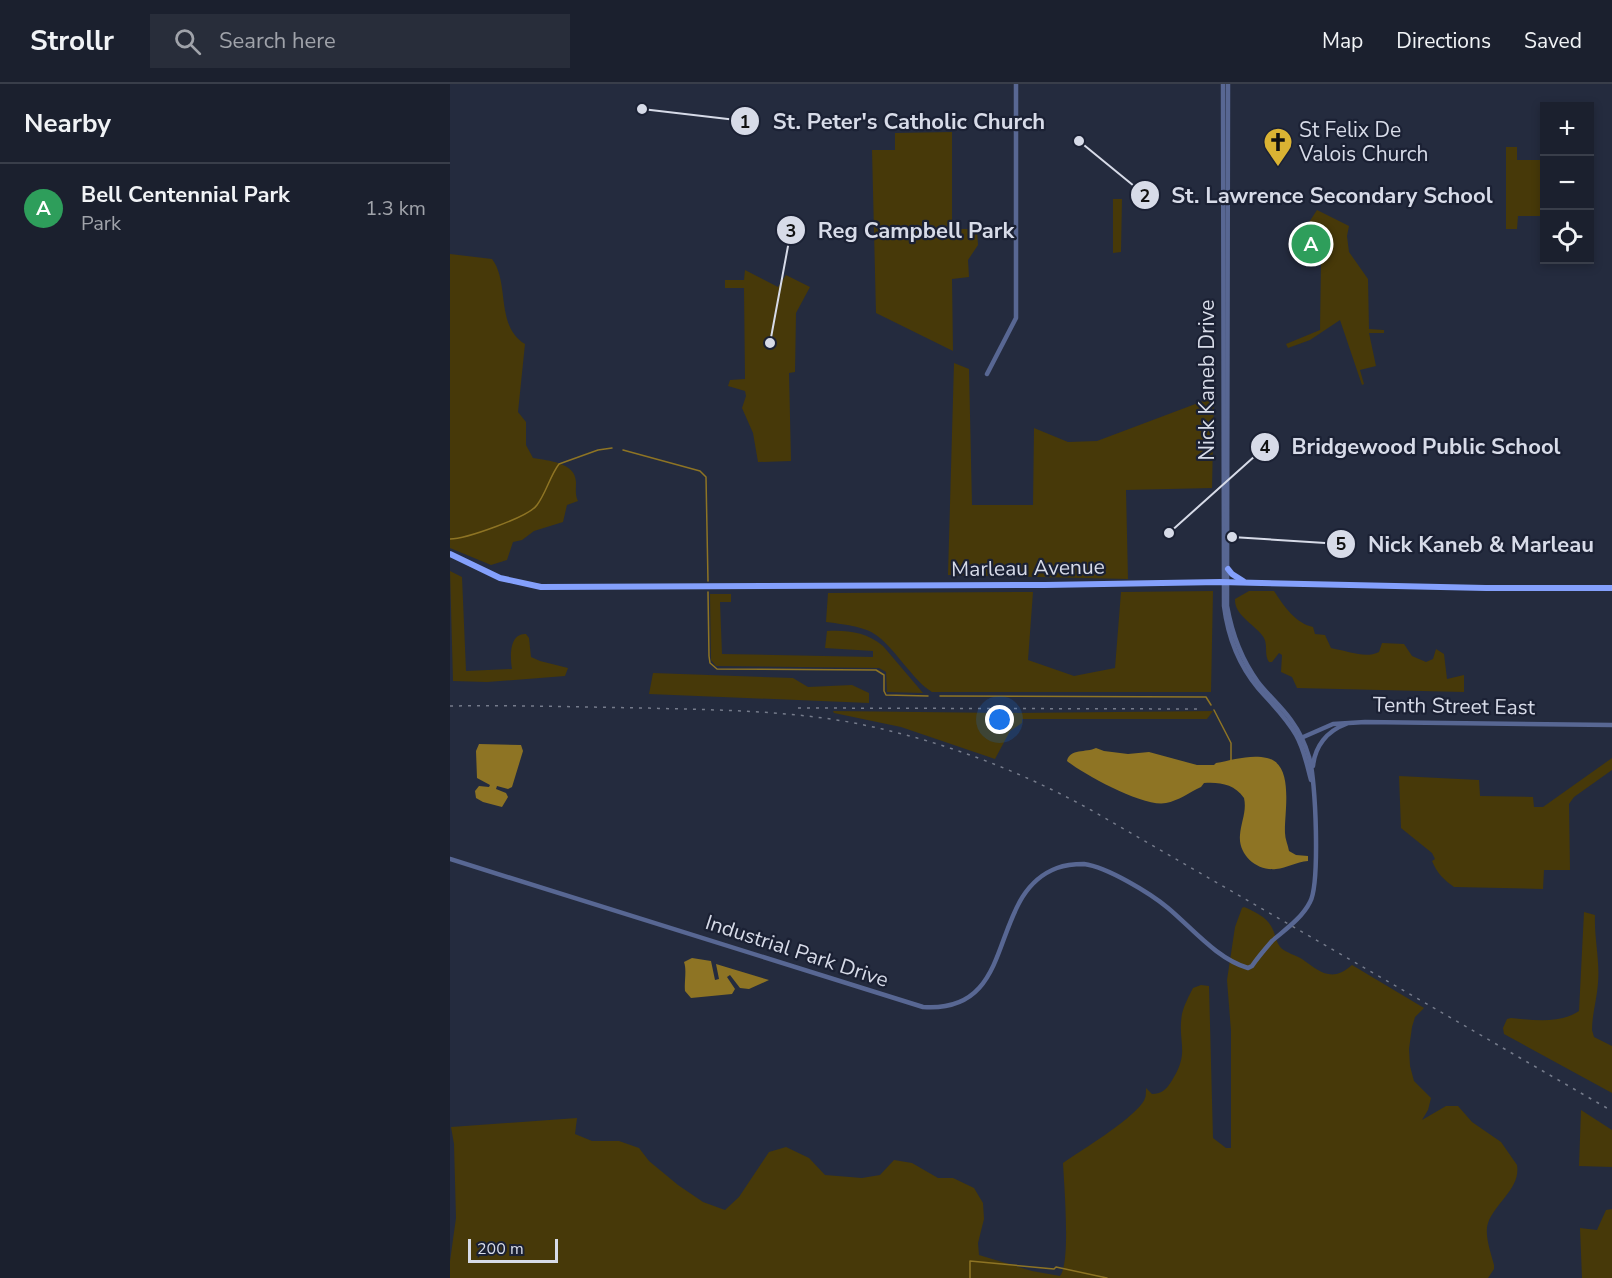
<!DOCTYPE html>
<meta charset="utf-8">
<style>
body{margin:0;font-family:"Nunito Sans",sans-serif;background:#282d3a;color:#f1f3f6}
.controls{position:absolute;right:18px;top:18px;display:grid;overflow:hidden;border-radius:0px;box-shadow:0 3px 9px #0003}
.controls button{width:54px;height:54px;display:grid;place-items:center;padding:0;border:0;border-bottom:2px solid #393e4a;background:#1b202e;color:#f1f3f6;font:30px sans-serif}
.scale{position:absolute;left:18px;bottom:15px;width:90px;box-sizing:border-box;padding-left:6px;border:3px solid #d7dbe8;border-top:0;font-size:16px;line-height:21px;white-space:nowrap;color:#d7dbe8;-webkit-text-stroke:4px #1b2134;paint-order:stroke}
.you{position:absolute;left:550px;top:636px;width:21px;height:21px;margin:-15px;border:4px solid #fff;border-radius:50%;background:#1a73e8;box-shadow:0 0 0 9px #1a73e833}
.badge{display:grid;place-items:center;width:39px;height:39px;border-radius:50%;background:#dab333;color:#fff;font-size:20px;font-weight:700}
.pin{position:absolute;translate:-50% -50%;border:3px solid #fff;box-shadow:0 2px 6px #0006}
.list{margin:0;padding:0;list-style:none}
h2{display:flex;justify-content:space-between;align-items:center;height:78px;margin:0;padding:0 24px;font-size:26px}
h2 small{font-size:20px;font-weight:400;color:#a0a3aa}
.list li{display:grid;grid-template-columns:39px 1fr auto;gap:18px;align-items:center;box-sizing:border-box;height:90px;padding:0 24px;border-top:2px solid #393e4a}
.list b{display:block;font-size:22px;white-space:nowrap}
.list p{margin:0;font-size:20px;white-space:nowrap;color:#a0a3aa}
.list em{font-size:20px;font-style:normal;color:#a0a3aa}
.icon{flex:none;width:33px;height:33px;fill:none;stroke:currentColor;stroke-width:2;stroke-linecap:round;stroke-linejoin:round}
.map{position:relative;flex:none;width:1162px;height:1194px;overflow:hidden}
header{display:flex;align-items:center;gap:36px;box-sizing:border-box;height:84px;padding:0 30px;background:#1b202e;border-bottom:2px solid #393e4a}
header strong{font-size:28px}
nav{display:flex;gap:33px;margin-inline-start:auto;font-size:21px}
.search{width:420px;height:54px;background:#282d3a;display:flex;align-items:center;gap:15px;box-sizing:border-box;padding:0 21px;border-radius:0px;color:#a0a3aa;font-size:22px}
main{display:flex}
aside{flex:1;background:#1b202e}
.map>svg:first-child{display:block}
</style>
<header>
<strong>Strollr</strong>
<div class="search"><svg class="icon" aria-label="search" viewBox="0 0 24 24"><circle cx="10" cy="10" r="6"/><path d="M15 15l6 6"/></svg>Search here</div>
<nav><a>Map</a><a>Directions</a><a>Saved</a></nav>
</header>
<main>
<aside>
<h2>Nearby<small></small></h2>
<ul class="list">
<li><span class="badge" style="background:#2e9e5b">A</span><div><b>Bell Centennial Park</b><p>Park</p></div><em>1.3 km</em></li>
</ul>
</aside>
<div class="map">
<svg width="1162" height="1194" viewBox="0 0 1162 1194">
<rect width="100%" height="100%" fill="#242b3e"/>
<g fill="#473909">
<path d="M502 48V145H527L528 161 518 176 519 193 502 195 503 267 426 229 422 66H445V49Z"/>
<path d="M1056 63H1067V76H1094V132H1068L1067 145H1056Z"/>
<path d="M663 115H672L671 168 663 169Z"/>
<path d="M867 126 899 142 897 152 899 168 918 195 919 245 934 246V249H919L926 282 910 286 914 300 912 301 890 236 860 256 838 264 836 260 870 246 871 177H854V146Z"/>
<path d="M0 170 42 175C60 198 45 242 75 260L68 328 76 338V361L83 374C99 377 125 378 126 398 126 406 125 411 128 417L117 421 113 438 84 447 72 456 63 458 57 476 41 481 0 464Z"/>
<path d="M295 186 328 203 336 191 360 203 346 229 345 288 339 289 341 377 308 378 303 349 292 324 296 312 295 307 278 302 280 296 295 295 294 204H275V196H294Z"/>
<path d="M504 279 519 285 522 421H583L584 344 618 358 647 357 764 313 762 404 676 406 678 495 498 491Z"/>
<path d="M0 487 12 493 16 587 62 585C60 573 59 549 76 550L79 554 81 573 90 577 118 584 115 592 37 598 3 597Z"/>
<path d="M763 507 761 608H482C472 602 465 593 458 585 427 547 425 544 376 538L378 509 583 508 578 576 624 592 665 584 671 508Z"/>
<path d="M799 507H824C834 522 845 539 863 543L865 550 875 551 881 564 885 565C899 567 915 575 929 568L932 559 954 560 962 572 976 578 983 575 986 565 994 570 997 595 1014 591V608L847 604 842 593 831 588 832 571 829 569 822 578H819C814 571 818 562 814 554 806 541 784 532 785 515Z"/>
<path d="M260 510H281V518H270L272 570 423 573V567L375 564 377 547C398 546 416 548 433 562L473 609 437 608 436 588 429 584 266 582 261 576Z"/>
<path d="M203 589 343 594 358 603 402 601 419 609V619L199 610Z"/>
<path d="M383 627 553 629 763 627 757 635H572V639L560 647 545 675 451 643 384 629Z"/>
<path d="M1162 674V686L1124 713 1119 720 1120 786H1094L1093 805 1004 803C994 796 987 789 982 777L985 775 982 769 951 744 949 692 1029 696 1030 712 1083 713 1084 723H1093Z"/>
<path d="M794 823C804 827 816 833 821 842 826 850 825 857 831 864 837 869 845 871 852 875 870 888 882 899 902 881L974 924 965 933 962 943 959 965 960 982 964 997 981 1014 978 1026 972 1036 996 1022H1008L1022 1038 1051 1058 1067 1081C1071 1104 1045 1119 1038 1139 1034 1151 1041 1169 1044 1181V1185L1038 1194H0V1177L6 1134 4 1060 1 1043 127 1034 125 1050 142 1057H169L189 1064 199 1077 228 1101 253 1118 275 1126 289 1113 319 1068 336 1063 359 1074 375 1091 412 1094 430 1091 444 1076 462 1079 488 1094H503L524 1104 533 1119 534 1135 528 1159 529 1171 582 1187 610 1192C621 1179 614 1099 613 1079 629 1068 690 1031 695 1014 696 1014 696 1005 696 1004L702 1010C711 1010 716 1006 721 998 741 967 727 960 732 930 734 921 739 912 743 904L751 901 759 902 763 1054 776 1064H781V947L777 896 785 843 792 824Z"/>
<path d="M1134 828 1145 831C1144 854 1150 876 1148 899 1147 915 1142 930 1142 946L1144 953 1162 962V1009L1054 950 1053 944 1057 935 1061 934C1083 936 1110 940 1129 927Z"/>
<path d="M1131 1026 1162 1046V1083L1129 1082Z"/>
<path d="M1162 1125V1194H1132L1130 1144 1147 1146 1156 1126Z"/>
</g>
<g fill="#8e7424">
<path d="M29 660 71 661 73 667 62 703 58 705 47 702 46 705 56 709 58 713 52 723 33 718 26 714 25 707 29 702 39 703 40 701 27 694 26 667Z"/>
<path d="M646 664 654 667 678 670 699 668 747 681H764L766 679C782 676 801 670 817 674 845 680 834 729 835 749 835 755 838 761 839 767L846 771 858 772V777C846 778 837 784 826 785 807 787 788 771 790 751 791 738 797 727 794 714 784 700 770 698 754 699L751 703C740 708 728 717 716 719 695 724 633 690 617 677 620 664 636 669 646 664Z"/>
<path d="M242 874 261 877 265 896 269 895 266 880 319 896 299 905 290 904 280 891 277 893 285 905 282 910 241 914 235 907C234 898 237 886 234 878Z"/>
</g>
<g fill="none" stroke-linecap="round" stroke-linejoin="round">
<g stroke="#8e7424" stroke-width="1.5">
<path d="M173 366 250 387 256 393 258 497"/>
<path d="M0 455C15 455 79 433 87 421 96 409 100 392 109 380L148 366 162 364"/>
<path d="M258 508 259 572 260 579 267 585 426 586 434 591V607L436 611 478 612"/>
<path d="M490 612 756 613 761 621"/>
<path d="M764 626 781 659V677"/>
<path d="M520 1194V1177L604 1185 606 1183 657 1194"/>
</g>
<g stroke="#586793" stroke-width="4.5">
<path d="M773 0 774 522C778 553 788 580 808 604 821 619 836 633 846 651 854 665 857 681 861 696"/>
<path d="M537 290 566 234V0"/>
<path d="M851 654 883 640 915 638 1162 641"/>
<path d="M863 682C865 662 877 647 896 640"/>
<path d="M0 775 473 923C571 930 535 811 607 784 615 781 625 780 634 780 657 783 700 809 718 824 742 844 767 875 798 884L802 882C808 873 815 865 822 857 836 845 852 834 860 818 870 800 866 694 859 673 855 659 849 647 841 636 831 622 818 611 808 598 791 575 782 550 777 522L778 0"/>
</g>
<g stroke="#84a0fc" stroke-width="6">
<path d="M0 470 50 494 91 503 595 501 770 498 1036 504H1162"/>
<path d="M778 485 782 490 793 497"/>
</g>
<g stroke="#757b8b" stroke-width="1.5" stroke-dasharray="3 6" stroke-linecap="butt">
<path d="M0 622C65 621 130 623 195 624 263 626 331 626 399 638 484 654 565 684 641 726L1162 1027"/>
<path d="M348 624 750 625"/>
</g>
</g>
<defs>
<g id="church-pin" transform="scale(1.5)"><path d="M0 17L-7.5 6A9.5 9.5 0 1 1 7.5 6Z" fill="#dab333" stroke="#1b2134"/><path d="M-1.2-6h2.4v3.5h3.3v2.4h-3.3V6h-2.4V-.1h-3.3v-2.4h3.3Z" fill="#111"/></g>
</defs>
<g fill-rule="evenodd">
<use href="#church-pin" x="828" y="58"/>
</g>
<g text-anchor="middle" stroke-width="4.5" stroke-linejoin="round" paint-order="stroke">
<g font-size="21" fill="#d7dbe8" stroke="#1b2134" text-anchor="start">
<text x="849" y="53">St Felix De<tspan x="849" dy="24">Valois Church</tspan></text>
</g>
<g font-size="21" fill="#d7dbe8" stroke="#1b2134">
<text transform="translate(757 296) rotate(-90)" y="7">Nick Kaneb Drive</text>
<text transform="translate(578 484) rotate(-1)" y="7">Marleau Avenue</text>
<text transform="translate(1004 622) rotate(1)" y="7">Tenth Street East</text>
<text transform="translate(347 867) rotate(18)" y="7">Industrial Park Drive</text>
</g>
</g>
<path fill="none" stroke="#d7dbe8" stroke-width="2" d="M192 25L295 37M629 57L695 111M320 259L341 146M719 449L815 363M782 453L891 460"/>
<g fill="#d7dbe8" stroke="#1b2134" stroke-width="2">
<circle cx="192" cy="25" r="6"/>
<circle cx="629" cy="57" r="6"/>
<circle cx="320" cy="259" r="6"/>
<circle cx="719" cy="449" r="6"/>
<circle cx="782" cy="453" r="6"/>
<circle cx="295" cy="37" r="15"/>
<circle cx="695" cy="111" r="15"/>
<circle cx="341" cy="146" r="15"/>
<circle cx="815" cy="363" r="15"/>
<circle cx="891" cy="460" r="15"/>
</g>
<g font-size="18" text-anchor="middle" font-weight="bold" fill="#111">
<text x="295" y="44">1</text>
<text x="695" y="118">2</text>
<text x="341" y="153">3</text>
<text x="815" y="369">4</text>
<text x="891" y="466">5</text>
</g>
<g font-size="22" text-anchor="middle" font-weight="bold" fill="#d7dbe8" stroke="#1b2134" stroke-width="4.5" stroke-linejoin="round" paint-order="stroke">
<text x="459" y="45">St. Peter's Catholic Church</text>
<text x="882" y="119">St. Lawrence Secondary School</text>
<text x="466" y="154">Reg Campbell Park</text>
<text x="976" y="370">Bridgewood Public School</text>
<text x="1031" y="468">Nick Kaneb &amp; Marleau</text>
</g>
</svg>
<div class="controls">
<button>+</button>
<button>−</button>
<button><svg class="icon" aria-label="locate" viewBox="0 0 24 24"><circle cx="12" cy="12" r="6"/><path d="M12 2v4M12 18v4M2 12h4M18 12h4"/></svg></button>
</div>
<div class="scale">200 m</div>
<div class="you"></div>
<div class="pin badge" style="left:861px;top:160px;background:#2e9e5b">A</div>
</div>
</main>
